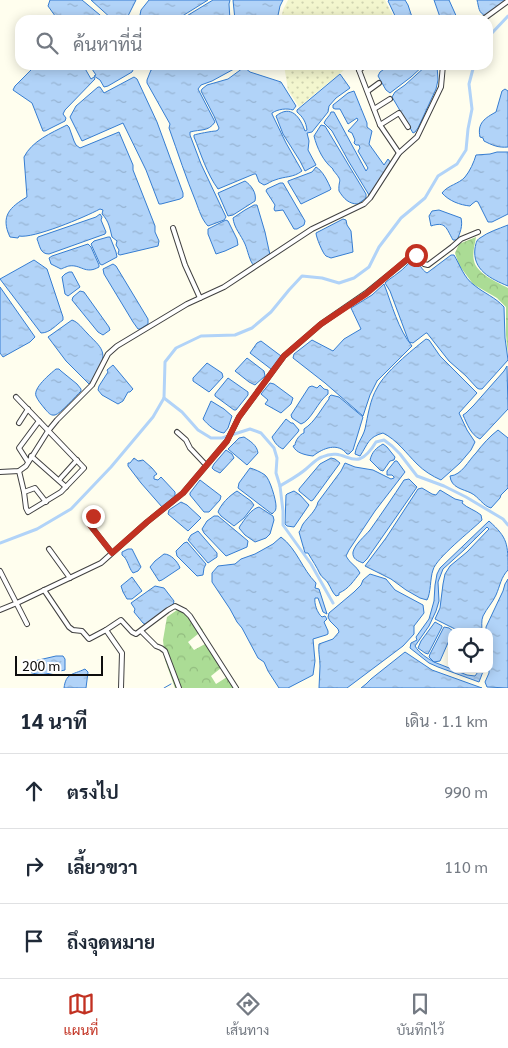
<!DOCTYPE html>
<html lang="th">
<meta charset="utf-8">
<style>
body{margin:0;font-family:Georgia,Sarabun,serif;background:#f6f6f7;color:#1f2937}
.controls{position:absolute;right:15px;bottom:15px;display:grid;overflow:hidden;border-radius:10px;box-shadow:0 2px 12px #0003}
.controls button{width:45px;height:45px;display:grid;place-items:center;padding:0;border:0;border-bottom:1px solid #e0e1e3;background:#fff;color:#1f2937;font:25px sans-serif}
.scale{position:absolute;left:15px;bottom:12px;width:88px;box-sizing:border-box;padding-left:5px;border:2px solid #0e0e0e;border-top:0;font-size:14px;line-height:18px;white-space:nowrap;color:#0e0e0e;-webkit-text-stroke:4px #fff;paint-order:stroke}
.stop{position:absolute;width:15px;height:15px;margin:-11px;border:4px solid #c23121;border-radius:50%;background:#fff}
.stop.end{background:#c23121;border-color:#fff;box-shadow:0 1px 5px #0008}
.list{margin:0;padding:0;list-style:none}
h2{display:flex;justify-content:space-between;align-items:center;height:65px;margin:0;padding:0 20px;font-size:21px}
h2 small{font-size:16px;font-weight:400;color:#747a83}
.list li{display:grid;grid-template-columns:32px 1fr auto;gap:15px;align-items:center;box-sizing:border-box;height:75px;padding:0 20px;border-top:1px solid #e0e1e3}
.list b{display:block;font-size:19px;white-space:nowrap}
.list em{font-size:16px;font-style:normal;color:#747a83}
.icon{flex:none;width:28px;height:28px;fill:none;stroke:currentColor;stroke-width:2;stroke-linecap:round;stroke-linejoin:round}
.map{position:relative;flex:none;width:508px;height:688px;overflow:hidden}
.search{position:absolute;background:#fff;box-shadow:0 2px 12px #0003;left:15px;right:15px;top:15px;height:55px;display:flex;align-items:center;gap:12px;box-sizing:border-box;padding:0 18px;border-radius:15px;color:#747a83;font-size:19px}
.sheet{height:290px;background:#fff}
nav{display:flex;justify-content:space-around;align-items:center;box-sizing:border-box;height:70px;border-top:1px solid #e0e1e3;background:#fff;font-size:14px;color:#747a83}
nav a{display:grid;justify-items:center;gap:2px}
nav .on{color:#c23121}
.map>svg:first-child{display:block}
</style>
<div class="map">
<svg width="508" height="688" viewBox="0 0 508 688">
<defs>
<pattern id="farmland-dots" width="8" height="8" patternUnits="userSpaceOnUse" patternTransform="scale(1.25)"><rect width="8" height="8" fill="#f3f6ce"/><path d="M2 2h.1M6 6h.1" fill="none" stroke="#cfd2b0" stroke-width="1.8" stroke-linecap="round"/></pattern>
<pattern id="forest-crowns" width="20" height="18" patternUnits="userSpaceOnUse" patternTransform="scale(1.25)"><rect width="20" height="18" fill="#abdc95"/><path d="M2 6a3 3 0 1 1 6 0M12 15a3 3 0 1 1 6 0" fill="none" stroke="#92bc7f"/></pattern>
<pattern id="water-ripples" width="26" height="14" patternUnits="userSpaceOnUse" patternTransform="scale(1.25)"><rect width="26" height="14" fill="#b1d3f8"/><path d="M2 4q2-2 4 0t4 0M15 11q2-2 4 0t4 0" fill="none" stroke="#97b4d3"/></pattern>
</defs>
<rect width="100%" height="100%" fill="#fffeee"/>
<g fill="url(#farmland-dots)">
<path d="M288 0H385L395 20H281L283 10Z"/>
<path d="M284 65H350L299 107 288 90Z"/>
</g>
<g fill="url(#forest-crowns)">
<path d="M476 237C475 244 472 253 474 261 477 274 497 282 508 288V354L506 335V307L497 298 473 284 459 265 455 253 459 244Z"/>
<path d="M177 610 189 611 203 630 188 642 194 650 205 644 221 668 211 676 216 684 227 677 234 688H175L165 660 163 640 167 617Z"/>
</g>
<g fill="url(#water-ripples)" stroke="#367dd1">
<path d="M50 0H82L106 20H58L48 6Z"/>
<path d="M91 0H136L126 20H113Z"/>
<path d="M149 0H208L176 20H139L141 10Z"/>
<path d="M213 0H230L229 4 230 20H180Z"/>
<path d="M233 0H283L280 6 277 20H235Z"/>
<path d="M389 0H405L408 5 413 20H397L389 3 388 1Z"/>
<path d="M434 0H449L458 20H441Z"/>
<path d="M477 0H507L486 16C478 13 479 7 477 0Z"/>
<path d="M36 65H83L91 79 94 77 95 79 65 110 63 114 66 118 65 121 45 131H43L32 103 13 90 15 86Z"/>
<path d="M91 65H129L133 70 132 72 108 86 104 87 100 80 94 76 96 75 90 66Z"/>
<path d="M165 65H241L236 66 234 69 212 81 201 85 198 89 215 122C208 132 201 129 190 132V135L201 164 226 217 224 220 208 226C202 220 199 210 196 202 186 178 178 153 169 128L170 124 147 83V80L151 70Z"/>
<path d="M390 65H424L411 77 390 93 386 90 378 76 380 72Z"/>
<path d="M427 65H437L438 80 436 89 418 128 415 132 413 133 395 102 392 97 395 92 405 85Z"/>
<path d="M243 68H245L250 72 281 82 296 106 293 110C287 108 278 109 272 113V114L286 143 302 171C293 178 285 176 275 180 271 181 268 184 264 185L259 182 256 174H254L218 189C207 174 201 154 194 137V135C197 134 212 131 216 131L218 130 219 128 214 116 201 91 202 89 207 85 228 79Z"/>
<path d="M340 74 350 88 336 98 329 106 328 112 312 132 307 133 309 141 308 150 316 165 305 171 300 161 283 134 276 116C291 104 300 117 305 131L307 130C306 122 303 117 297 112V110Z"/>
<path d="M134 77 137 79 157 122 183 193V197L180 199 161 204H159L146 170 123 123 82 141 70 117 76 106 98 87H100L104 93Z"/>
<path d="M505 89 508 91V147C498 148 492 145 484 141L483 138 480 137C477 123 485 118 496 112L502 91Z"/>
<path d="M354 91 367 123V127L372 131 369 144 384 165 388 159 391 163 369 195 349 162 332 131 324 123C326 118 330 116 331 112H334L366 171 368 168 358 151 360 148 359 145H356L354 143 355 140 352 133 348 131 358 120 357 118 348 124 340 109H335L333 108V105L348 93Z"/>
<path d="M67 125 69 127 74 141 76 145 80 148 119 132 133 165V170L155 226V232L159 241 158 246 120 255 118 254 119 250 116 245 117 241 112 237C110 229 109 221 102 214L103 210 100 209C85 217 33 239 19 236L18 238 10 237C0 216 10 207 27 197L24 157C32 141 51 133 67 125Z"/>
<path d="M321 125 325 126 366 194V198L358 204C349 204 344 199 339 191 338 178 344 183 333 170V169C323 161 317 148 314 136Z"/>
<path d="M497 152H508V214L492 222H488L478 202 476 201 472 204 470 206C460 205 449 201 442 193 448 185 459 184 465 177 470 171 474 162 476 155L490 154Z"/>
<path d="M316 167C323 171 328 182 331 189L330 190 301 204 288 182V181L312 172Z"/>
<path d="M245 181C251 185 257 193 255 201L233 215 228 216 218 193Z"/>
<path d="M280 183H283L305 221 304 225 297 229H294L283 210 275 211 274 209 275 205 266 191 267 189Z"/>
<path d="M254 205H257L265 232 270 255 254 266C249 260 248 251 245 244 241 235 234 228 233 218L245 210Z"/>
<path d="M439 210 461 218C463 226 460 233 457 240H453C446 228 446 221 431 226L429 216 432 211Z"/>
<path d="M100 214 102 217 101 220 106 232 105 234 49 254C40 254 40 246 37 239L38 237 96 217Z"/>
<path d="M343 219 346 220 347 225 351 231 353 252 331 258C329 257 328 257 326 256 323 254 316 237 316 233Z"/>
<path d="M226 220 228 221 237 239 238 245 225 251 216 254 208 234V229Z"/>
<path d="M508 225V286C491 279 472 270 475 248 476 244 476 240 480 238 488 232 498 229 508 225Z"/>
<path d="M108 237H110L116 252 117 257 102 265 100 264 91 244 94 241Z"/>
<path d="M88 244 91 247 99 265V267C85 275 81 264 69 266 68 266 61 269 61 269L51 264 49 258 52 256Z"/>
<path d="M451 255H454C460 265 464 278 474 285 485 294 495 297 504 307L505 338 508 360 482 389H479L477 388 466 376 449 361 427 333H426L413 343 409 342 390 291 385 283C389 279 393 277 398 273 404 269 408 263 413 260 420 262 421 270 427 273Z"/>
<path d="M34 260 47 269 63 317V320C56 325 50 333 41 333L0 279Z"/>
<path d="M113 264 116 266 148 319V324L140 329H138L133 322 104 274 103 269Z"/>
<path d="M69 272H72L80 287 68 296 65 294 62 277 65 274Z"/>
<path d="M384 284C392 305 398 329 412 346L377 381 370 395 363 416 325 383 293 358 294 354 312 340 333 351 344 339 361 329 351 308 372 295Z"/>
<path d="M0 287 35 337 30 342 3 357 0 353Z"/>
<path d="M80 291 84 292 109 327 110 330 103 335 98 332 72 300 73 297Z"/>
<path d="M72 320C78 322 82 328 87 333 98 345 108 350 100 367 97 373 94 379 89 384L66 361 48 337Z"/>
<path d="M426 339 429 340 440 356 477 393 459 413 467 430 475 442 471 450 460 463 441 480C432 476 424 471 417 464 406 453 397 440 383 433 368 437 368 444 360 456L355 454C356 445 363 437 365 429 368 415 370 400 377 388 385 372 411 351 426 339Z"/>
<path d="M261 341 281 356V358L273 368 271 369 250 353 257 343Z"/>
<path d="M247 358 264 371 265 376 255 385 249 382 235 371Z"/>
<path d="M207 363 222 373 223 377 211 390 209 392 193 381V378Z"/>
<path d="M113 365 133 389 130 392H128L123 401 118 404 102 395 98 390 99 386 108 372 107 370Z"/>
<path d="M507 366 508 409 480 439C471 435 467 424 463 415L466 413 474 405 504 371Z"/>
<path d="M56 369H59L61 371 77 384 81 389V391C76 396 60 414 55 415 50 416 48 412 45 409 42 405 38 401 36 396 33 388 50 374 56 369Z"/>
<path d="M228 378 248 392V395L236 410H234L215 396V394Z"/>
<path d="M270 383 274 384 293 398 291 404 281 413 265 404 268 400 261 394Z"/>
<path d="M320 385 324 389 328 390V394C318 401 311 421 301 424L292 418 291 415 309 387 312 386 317 388Z"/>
<path d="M331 395 339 397 363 417 353 450 349 454H347C338 442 323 448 313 456 305 455 296 453 293 446L295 445C295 441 300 434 304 433V429C315 422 321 409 329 399V397Z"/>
<path d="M211 401 224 409 232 416 228 428 224 433C216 432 208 425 203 419Z"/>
<path d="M286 419 291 423H293L299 430 298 432 283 449C278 447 274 442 272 437Z"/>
<path d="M498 430 508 438V488L501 495 500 498 491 508C483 506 479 497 471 493 463 489 451 488 450 476 462 475 468 461 476 453 482 445 490 436 498 430Z"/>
<path d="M244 437C250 441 257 445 258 453L247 465 228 449 239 438Z"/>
<path d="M383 444 387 447 395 457 394 460 390 461 383 471 380 470 370 460C372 452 376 448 383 444Z"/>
<path d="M226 450 232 454 234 458 220 473 214 470 212 468 214 464Z"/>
<path d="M134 458 138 461 143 460 152 468 157 474 154 476V479L158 480 161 477 175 492V496L164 506 162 507 141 483 128 466V463H130Z"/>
<path d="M331 458 335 459 340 463 313 500 311 501 299 491V489L320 464Z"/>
<path d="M395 461H397L405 472 375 511 349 550 346 556C349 563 357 566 360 573 354 580 349 589 339 593V595L336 596C332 592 331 588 328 583 326 579 322 578 320 574 317 567 312 560 308 553H305L299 532C301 530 301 527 303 524 308 517 316 511 318 502L341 471 345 463 355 467 373 470 391 479 394 478V477L392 475H387V471Z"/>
<path d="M250 468C254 469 261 472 265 475 270 479 276 500 276 506 276 511 275 511 272 514L238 488 239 483Z"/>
<path d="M409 479 417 487 367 559 363 563C358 561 352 559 353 552 355 544 365 536 370 530 382 513 393 497 404 480Z"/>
<path d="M200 480 221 496 220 500 209 512H204L190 495V493Z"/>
<path d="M422 488 432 494 436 495 440 490 455 499 463 501 462 503C467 508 475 510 481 515L482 520C472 530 436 558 433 570 430 578 431 593 427 600L420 598 406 590 391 579 365 566 386 538 418 489Z"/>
<path d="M237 491 251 501 254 505 244 518 234 526 221 516 218 512C221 504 229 496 237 491Z"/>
<path d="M294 491 300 495 309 505 294 527 287 526 285 524 286 495 287 494Z"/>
<path d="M181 502 187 505 201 518 188 531 168 514 169 510Z"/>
<path d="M259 507 273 516 274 520 270 534 266 538 255 542 245 535 239 528 240 526C245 519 251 509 259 507Z"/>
<path d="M214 516H218L248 541 247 547 226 556 204 533 202 529 207 521Z"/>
<path d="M489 521C508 538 508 544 508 570 501 577 500 586 496 595 493 602 487 608 483 616 481 621 482 626 482 632H461L435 619 440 608 443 584 445 574 450 566 467 552 489 529 487 527 464 550 443 569 438 582 439 601 436 611 429 626 415 646C419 653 427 658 434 662L429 657 430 654 444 627 449 628 453 631 452 632 451 636 440 661 434 662 467 675 475 676 480 669H484L479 682 438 667 429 663 410 648 411 643 417 640 416 637 429 619 434 601 435 585 437 574 440 568Z"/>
<path d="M198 531 217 553V557L208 563 188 540 191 535Z"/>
<path d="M281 537C297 549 302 569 316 583L315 588 319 589 327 614 323 612 318 598H315C314 603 317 613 322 617L325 616 327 619 324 622 328 631V634L326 635 313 639 315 661 313 675 288 688H279L268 671 264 662 258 658 242 628 237 622 230 609 212 582V573L218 566 235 564 241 559 255 554 273 544Z"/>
<path d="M187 542 206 564 204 568 203 575 197 576 177 556 176 551 184 543Z"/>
<path d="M128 549H132L141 567 138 571 133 573C128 567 128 559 122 555V552Z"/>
<path d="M164 554C171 554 178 562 180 568L162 580 159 581 150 567 155 561Z"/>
<path d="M370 574 386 579 395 590 423 605 424 613 414 626V634L403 646 347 688H319C319 681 320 673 320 666 320 658 318 651 319 644L333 639 339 632 338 629 330 621 328 617 329 613 354 592 361 585 363 580Z"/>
<path d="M132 577 142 591 132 599H127L123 592 121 586Z"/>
<path d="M508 579V688L487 687 485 682 489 673V632H486V627L503 591 505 584Z"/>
<path d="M155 586 164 588 174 601 173 605 147 625 143 623 134 612 135 609 131 603Z"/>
<path d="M435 622 442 626V627L428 654 425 653 418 648 421 641Z"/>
<path d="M405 652 432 670 482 688H361L366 684 371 679Z"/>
<path d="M56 656H63L65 659V670L41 675 28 672 26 665 30 662Z"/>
<path d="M85 669 88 672 86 688H64C66 673 72 675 85 669Z"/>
</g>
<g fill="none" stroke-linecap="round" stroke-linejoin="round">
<path stroke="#367dd1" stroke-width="1" d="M164 688 171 684"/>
<g stroke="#b1d3f8" stroke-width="3">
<path d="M488 39 492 33 508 16"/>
<path d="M164 398 182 412 198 430 211 438H222L250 429 261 433 274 448 277 458 276 473 280 486 283 511V525L311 564 333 603"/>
<path d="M280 486C288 481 298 476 306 469 311 465 316 459 322 457 348 445 354 478 376 442L384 440 392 446 400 454 417 476 444 486 466 497 503 519 508 525"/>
<path d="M0 543 37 529 71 509 111 467 153 417 164 398 165 362 176 348 201 336 235 335 252 328 271 312 289 290 302 276 322 278 339 283 354 278 369 267 379 247 401 218 425 198 438 176 457 164 466 150 468 129 472 109 469 84 474 65"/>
</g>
<g stroke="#414141" stroke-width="6">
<g id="minor">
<path d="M482 20 508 1"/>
<path d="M357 65 380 125 399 153"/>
<path d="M359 70 366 65"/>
<path d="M368 91 379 83"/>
<path d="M374 109 390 99"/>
<path d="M380 125 399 113 408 127"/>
<path d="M173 228 185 265 200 298"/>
<path d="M16 397 84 468 61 492 28 512 26 508 24 492 19 471"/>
<path d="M19 423 28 409"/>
<path d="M177 432 186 440 190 448 206 465"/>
<path d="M31 456 66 487"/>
<path d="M28 462 19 448 39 421"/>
<path d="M0 472 19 471 26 466 48 431 57 420 92 385 108 354 117 346 187 304 224 287 312 229 364 204 370 198 399 153 417 137 441 87 443 65"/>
<path d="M59 480 77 460"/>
<path d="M24 492 35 488 46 502"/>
<path d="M93 516 90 522V525L112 553"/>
<path d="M49 549 70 578"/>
<path d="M0 571 27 624"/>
<path d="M44 590 69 627 73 630 82 631 89 639 106 630 122 653 121 688"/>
<path d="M0 610 17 603 101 563 147 522 183 493 227 441 239 417 284 356 321 324 366 293 413 255H416L424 264 428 265 452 247 461 239 478 232"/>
<path d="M106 630 121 620 132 632 136 634 168 610 175 606 185 611 190 616 236 688"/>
<path d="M141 631 156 646 161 648 165 651 179 688"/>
</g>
</g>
<use href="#minor" stroke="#fff" stroke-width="4"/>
</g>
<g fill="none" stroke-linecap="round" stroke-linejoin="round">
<path stroke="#c23121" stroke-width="6" d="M93 516 90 522V525L112 553 147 522 183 493 227 441 239 417 284 356 321 324 366 294 412 255H416"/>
</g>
</svg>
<div class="controls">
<button><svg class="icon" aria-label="locate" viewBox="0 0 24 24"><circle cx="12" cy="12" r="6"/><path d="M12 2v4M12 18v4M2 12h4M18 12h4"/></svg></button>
</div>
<div class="scale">200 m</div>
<div class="stop" style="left:416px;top:255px"></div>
<div class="stop end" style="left:93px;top:516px"></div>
<div class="search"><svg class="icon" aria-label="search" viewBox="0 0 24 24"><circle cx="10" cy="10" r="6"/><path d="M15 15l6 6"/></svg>ค้นหาที่นี่</div>
</div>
<section class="sheet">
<h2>14 นาที<small>เดิน · 1.1 km</small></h2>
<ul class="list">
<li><svg class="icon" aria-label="ahead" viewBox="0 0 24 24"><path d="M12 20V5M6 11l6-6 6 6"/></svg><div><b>ตรงไป</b></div><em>990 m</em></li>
<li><svg class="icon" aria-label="right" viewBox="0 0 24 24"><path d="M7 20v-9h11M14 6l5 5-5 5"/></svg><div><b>เลี้ยวขวา</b></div><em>110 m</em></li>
<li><svg class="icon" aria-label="arrive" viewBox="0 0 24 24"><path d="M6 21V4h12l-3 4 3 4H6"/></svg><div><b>ถึงจุดหมาย</b></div></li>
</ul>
</section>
<nav>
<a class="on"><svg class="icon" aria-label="map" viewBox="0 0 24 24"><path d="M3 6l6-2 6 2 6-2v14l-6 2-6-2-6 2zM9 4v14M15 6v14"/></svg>แผนที่</a>
<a><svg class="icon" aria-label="directions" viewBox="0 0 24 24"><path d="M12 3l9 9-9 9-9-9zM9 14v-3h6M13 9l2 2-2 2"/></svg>เส้นทาง</a>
<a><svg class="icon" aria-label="saved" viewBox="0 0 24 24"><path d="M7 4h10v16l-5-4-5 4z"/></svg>บันทึกไว้</a>
</nav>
